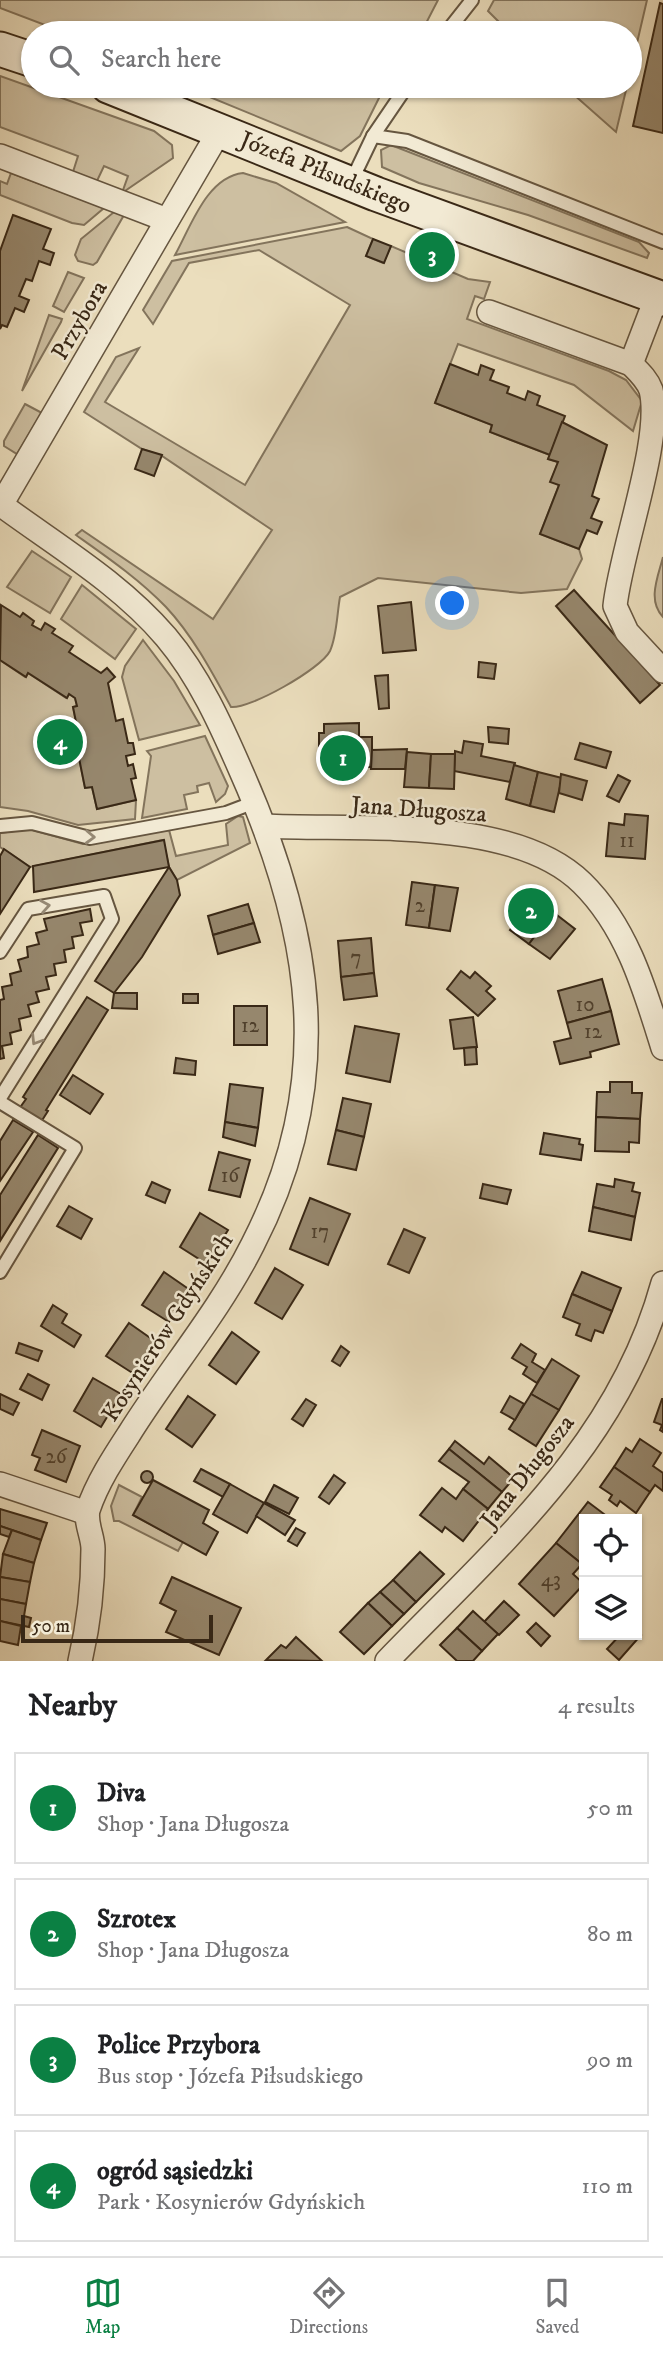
<!DOCTYPE html>
<meta charset="utf-8">
<style>
body{margin:0;font-family:"IM FELL DW Pica",serif;background:#f2f2f2;color:#202124}
.controls{position:absolute;right:21px;bottom:21px;display:grid;overflow:hidden;border-radius:0px;box-shadow:0 2px 5px #0004}
.controls button{width:63px;height:63px;display:grid;place-items:center;padding:0;border:0;border-bottom:2px solid #e0e0e0;background:#fff;color:#202124;font:35px sans-serif}
.scale{position:absolute;left:21px;bottom:18px;width:192px;box-sizing:border-box;padding-left:7px;border:4px solid #392816;border-top:0;font-size:19px;line-height:24px;white-space:nowrap;color:#392816;-webkit-text-stroke:5px #f2ead4;paint-order:stroke}
.you{position:absolute;left:453px;top:604px;width:24px;height:24px;margin:-18px;border:5px solid #fff;border-radius:50%;background:#1a73e8;box-shadow:0 0 0 10px #1a73e833}
.badge{display:grid;place-items:center;width:46px;height:46px;border-radius:50%;background:#0b8043;color:#fff;font-size:23px;font-weight:700}
.pin{position:absolute;translate:-50% -50%;border:4px solid #fff;box-shadow:0 2px 7px #0006}
.list{margin:0;padding:0;list-style:none}
h2{display:flex;justify-content:space-between;align-items:center;height:91px;margin:0;padding:0 28px;font-size:30px}
h2 small{font-size:23px;font-weight:400;color:#757577}
.list li{display:grid;grid-template-columns:46px 1fr auto;gap:21px;align-items:center;box-sizing:border-box;height:112px;margin:0 14px 14px;padding:0 14px;border:2px solid #e0e0e0;border-radius:0px}
.list b{display:block;font-size:26px;white-space:nowrap}
.list p{margin:0;font-size:23px;white-space:nowrap;color:#757577}
.list em{font-size:23px;font-style:normal;color:#757577}
.icon{flex:none;width:38px;height:38px;fill:none;stroke:currentColor;stroke-width:2;stroke-linecap:round;stroke-linejoin:round}
.map{position:relative;flex:none;width:663px;height:1661px;overflow:hidden}
.search{position:absolute;background:#fff;box-shadow:0 2px 5px #0004;left:21px;right:21px;top:21px;height:77px;display:flex;align-items:center;gap:18px;box-sizing:border-box;padding:0 24px;border-radius:38px;color:#757577;font-size:26px}
.sheet{height:595px;background:#fff}
nav{display:flex;justify-content:space-around;align-items:center;box-sizing:border-box;height:98px;border-top:2px solid #e0e0e0;background:#fff;font-size:19px;color:#757577}
nav a{display:grid;justify-items:center;gap:4px}
nav .on{color:#0b8043}
.map>svg:first-child{display:block}
</style>
<div class="map">
<svg width="663" height="1661" viewBox="0 0 663 1661">
<rect width="100%" height="100%" fill="#ebdebd"/>
<filter id="stains"><feTurbulence type="fractalNoise" baseFrequency=".00286" numOctaves="4"/><feColorMatrix values="0 0 0 0 .2 0 0 0 0 .09 0 0 0 0 .02 0 0 0 .5 -.17"/></filter>
<radialGradient id="worn" r=".72"><stop offset=".6" stop-color="#630" stop-opacity="0"/><stop offset="1" stop-color="#630" stop-opacity=".3"/></radialGradient>
<g fill="#cdbfa1" stroke="#83745c" stroke-width="2">
<path d="M0 0H438L421 33H66L0 8Z"/>
<path d="M494 0H647L630 73V33H510L488 11Z"/>
<path d="M0 76 154 131 172 145 173 158 122 193 128 176 104 166 96 183 72 175 78 156 0 127Z"/>
<path d="M183 86H385L360 136 341 151Z"/>
<path d="M564 86H627L616 132Z"/>
<path d="M391 145 639 242 649 253 647 258 528 215 419 183 382 167 381 150Z"/>
<path d="M11 173 104 208 84 225 72 223 0 195V181L7 184Z"/>
<path d="M243 173 276 183 345 222 175 255C191 226 207 177 243 173Z"/>
<path d="M114 212 124 215 97 262 93 265 78 261 75 255 81 239Z"/>
<path d="M347 227 373 239 366 256 383 263 391 246 468 279 490 282 484 299 475 296 467 319 609 371 626 380 642 401 633 431 574 385 458 344 435 403 492 425 490 432 550 455 548 459 558 462 551 481 559 485 540 534 579 549 582 559 567 589 521 593 378 578 340 597C337 613 337 636 330 651 321 669 250 709 231 707 212 672 193 636 166 607 139 579 107 557 76 535L82 530 213 619 272 530 162 456 142 449 84 412 116 357 139 348 105 402 245 485 350 305 259 250 189 263 153 324 143 310 172 261Z"/>
<path d="M68 272 84 278 64 312 53 306Z"/>
<path d="M49 315 62 319 61 322 22 391Z"/>
<path d="M25 404 42 413 17 454 4 446V441Z"/>
<path d="M32 551 71 577 50 613 7 587Z"/>
<path d="M663 557V617C647 600 658 577 663 557Z"/>
<path d="M82 585 136 629 115 659 61 619Z"/>
<path d="M143 640 174 681 200 725 139 740 122 677 125 666Z"/>
<path d="M0 660 25 677 28 673 66 698 69 694 75 698 77 706 73 707 82 752 78 753 85 788 92 787 97 809 136 800 135 819 78 825 28 811 0 807Z"/>
<path d="M205 736 228 786 225 794 216 802 209 783 197 786 198 792 184 795 187 809 142 818 151 756 147 751Z"/>
<path d="M238 816 243 817 250 843 177 880 169 867 163 840 30 867 0 847V833L29 829 83 844 169 830 176 856 228 845 226 824Z"/>
<path d="M119 1485 142 1497 133 1515 183 1542 178 1551 119 1521H114L111 1506Z"/>
</g>
<g fill="#96876d" stroke="#392816" stroke-width="2">
<path d="M660 3 663 4V133L633 126Z"/>
<path d="M13 215 51 229 43 249 54 253 50 265 39 261 32 281 26 279 19 296 29 300 24 312 15 308 7 327 2 325 0 329V251Z"/>
<path d="M373 239 391 246 384 263 366 256Z"/>
<path d="M450 364 478 375 481 365 494 370 490 380 509 387 507 393 525 400 528 391 540 396 537 405 565 416 550 455 490 432 492 425 435 403Z"/>
<path d="M562 422 607 445 592 496 599 499 591 518 602 522 597 534 587 530 579 549 540 534 559 485 550 482 558 462 548 459Z"/>
<path d="M142 449 162 455 154 476 135 469Z"/>
<path d="M574 590 660 685 640 703 556 606Z"/>
<path d="M411 602 416 650 383 653 378 606Z"/>
<path d="M1 605 20 617 23 613 34 621 32 625 41 630 45 623 55 629 52 633 73 646 69 652 101 673 107 668 115 677 108 683 116 721 123 719 128 743H133L135 754 126 756 128 766 133 764 136 778 131 779 136 800 97 809 92 787 85 788 78 753 82 752 73 707 77 706 75 698 69 694 67 698 28 673 26 677 0 660Z"/>
<path d="M479 662 496 664 494 679 478 677Z"/>
<path d="M388 675 389 708 379 709 375 676Z"/>
<path d="M359 723V737H372V767H319V733H324V724Z"/>
<path d="M488 727 509 729 508 744 489 742Z"/>
<path d="M464 741 483 744 481 756 515 763 510 782 454 771 455 751 462 753Z"/>
<path d="M580 743 611 752 606 768 575 759Z"/>
<path d="M407 749 405 769H371L372 750Z"/>
<path d="M407 752 431 754 429 788 404 787Z"/>
<path d="M431 754H455L454 789 429 788Z"/>
<path d="M514 765 538 772 530 806 506 799Z"/>
<path d="M538 772 562 778 554 812 530 806Z"/>
<path d="M561 774 587 781 582 800 559 793Z"/>
<path d="M618 775 630 781 619 802 607 796Z"/>
<path d="M625 814 648 816 645 859 606 856 609 823 624 825Z"/>
<path d="M164 840 169 867 34 892 33 866Z"/>
<path d="M4 849 30 867 0 914V856Z"/>
<path d="M169 867 177 880 180 895 142 957 114 993 95 981Z"/>
<path d="M412 882 435 885 429 928 406 925Z"/>
<path d="M435 885 458 888 450 931 429 928Z"/>
<path d="M532 897 553 912 529 944 510 930Z"/>
<path d="M248 904 254 923 213 935 208 916Z"/>
<path d="M90 909 92 921 80 923 83 935 72 937 74 948 64 950 66 962 54 964 56 975 46 977 49 989 36 992 39 1002 28 1005 31 1016 19 1019 21 1030 10 1033 12 1044 2 1046 4 1058 0 1059V1000L4 999 2 987 12 985 10 974 21 971 18 960 28 957 27 947 39 944 36 933 47 930 44 919Z"/>
<path d="M553 912 575 929 550 959 529 944Z"/>
<path d="M254 923 260 942 218 954 213 935Z"/>
<path d="M371 938 374 973 341 977 338 941Z"/>
<path d="M461 971 470 978 475 972 491 986 486 991 495 999 478 1016 447 989Z"/>
<path d="M374 973 377 996 344 1000 341 977Z"/>
<path d="M602 979 611 1011 567 1023 558 991Z"/>
<path d="M114 993H137V1009L112 1008Z"/>
<rect x="183" y="994" width="15" height="9"/>
<path d="M87 997 108 1010 46 1110 48 1111 41 1122 19 1109 26 1099 23 1097Z"/>
<rect x="234" y="1006" width="33" height="39"/>
<path d="M611 1011 619 1044 590 1052 591 1057 560 1064 554 1042 571 1038 567 1023Z"/>
<path d="M473 1017 477 1047 454 1049 450 1020Z"/>
<path d="M355 1026 399 1034 390 1082 346 1073Z"/>
<path d="M476 1047 477 1064 465 1065 464 1048Z"/>
<path d="M176 1058 196 1061 195 1075 174 1073Z"/>
<path d="M73 1075 103 1094 90 1114 60 1095Z"/>
<path d="M610 1082H632V1093H642L640 1119 596 1117 597 1092H610Z"/>
<path d="M230 1084 263 1088 258 1128 225 1122Z"/>
<path d="M343 1098 371 1104 364 1137 336 1130Z"/>
<path d="M596 1117 640 1119 639 1143 629 1142V1152L595 1151Z"/>
<path d="M13 1120 33 1132 0 1181V1141Z"/>
<path d="M225 1122 258 1128 255 1146 223 1137Z"/>
<path d="M336 1130 364 1137 356 1170 328 1164Z"/>
<path d="M544 1133 580 1139 579 1144 583 1145 581 1160 540 1154Z"/>
<path d="M38 1135 58 1148 0 1241V1195Z"/>
<path d="M219 1152 250 1160 240 1197 209 1190Z"/>
<path d="M615 1179 634 1183 632 1191 640 1193 635 1217 593 1207 597 1184 614 1187Z"/>
<path d="M152 1182 170 1190 165 1203 146 1195Z"/>
<path d="M483 1184 511 1190 507 1204 480 1198Z"/>
<path d="M310 1198 350 1214 328 1265 290 1249Z"/>
<path d="M69 1206 92 1219 81 1239 57 1226Z"/>
<path d="M593 1207 635 1217 631 1240 589 1231Z"/>
<path d="M200 1213 228 1230 207 1264 180 1247Z"/>
<path d="M404 1229 425 1238 409 1273 388 1264Z"/>
<path d="M275 1268 303 1285 282 1319 255 1303Z"/>
<path d="M164 1272 190 1290 169 1322 142 1305Z"/>
<path d="M582 1272 621 1288 612 1311 572 1294Z"/>
<path d="M572 1294 612 1311 603 1333 595 1330 591 1341 576 1335 580 1324 563 1317Z"/>
<path d="M53 1305 67 1314 62 1323 81 1335 74 1347 41 1326Z"/>
<path d="M129 1323 156 1342 134 1374 106 1356Z"/>
<path d="M232 1332 259 1352 236 1384 209 1365Z"/>
<path d="M19 1343 42 1351 38 1361 16 1353Z"/>
<path d="M521 1344 536 1354 532 1362 545 1370 537 1383 523 1374 527 1367 512 1358Z"/>
<path d="M341 1346 349 1352 340 1366 332 1361Z"/>
<path d="M552 1359 579 1376 559 1410 531 1394Z"/>
<path d="M28 1374 49 1385 42 1400 20 1389Z"/>
<path d="M93 1378 121 1394 101 1427 74 1411Z"/>
<path d="M0 1394 19 1403 13 1415 0 1409Z"/>
<path d="M531 1394 559 1410 536 1446 509 1429Z"/>
<path d="M188 1396 215 1415 192 1447 166 1429Z"/>
<path d="M510 1396 524 1404 515 1420 501 1412Z"/>
<path d="M306 1399 316 1405 303 1426 292 1419Z"/>
<path d="M662 1399H663V1432L660 1430 662 1425 654 1422Z"/>
<path d="M42 1430 80 1446 66 1482 35 1470 40 1458 32 1455Z"/>
<path d="M640 1439 661 1453 653 1466 663 1473V1491L655 1485 650 1492 614 1467 626 1448 632 1452Z"/>
<path d="M455 1441 484 1464 489 1457 514 1478 502 1492 449 1449Z"/>
<path d="M449 1449 502 1492 488 1509 463 1489 469 1482 439 1461Z"/>
<path d="M614 1467 650 1492 636 1513 620 1501 617 1506 609 1500 612 1495 600 1487Z"/>
<path d="M201 1469 230 1484 223 1497 194 1481Z"/>
<circle cx="147" cy="1477" r="6"/>
<path d="M334 1475 345 1483 329 1504 319 1497Z"/>
<path d="M153 1480 209 1510 203 1523 218 1532 206 1555 133 1515Z"/>
<path d="M230 1484 264 1503 247 1533 213 1514Z"/>
<path d="M274 1485 298 1498 289 1514 265 1502Z"/>
<path d="M442 1488 456 1499 463 1489 488 1509 463 1541 445 1527 442 1532 420 1515Z"/>
<path d="M588 1502 604 1514 599 1519H584L582 1564 556 1543Z"/>
<path d="M264 1503 295 1520 285 1535 256 1516Z"/>
<path d="M0 1509 47 1523 41 1540 0 1526Z"/>
<path d="M0 1526 12 1530 9 1537 0 1534Z"/>
<path d="M296 1528 305 1533 297 1546 288 1541Z"/>
<path d="M12 1530 41 1540 34 1563 3 1554Z"/>
<path d="M556 1543 582 1564 573 1574 584 1584 554 1616 519 1584Z"/>
<path d="M420 1552 444 1574 416 1602 393 1580Z"/>
<path d="M3 1554 34 1563 30 1582 0 1577Z"/>
<path d="M0 1577 30 1582 26 1604 0 1599Z"/>
<path d="M172 1577 241 1608 219 1655 166 1632 176 1611 160 1603Z"/>
<path d="M393 1580 416 1602 404 1614 380 1592Z"/>
<path d="M380 1592 404 1614 392 1626 368 1603Z"/>
<path d="M0 1599 26 1604 24 1616 31 1618 29 1627 0 1621Z"/>
<path d="M504 1601 519 1615 499 1635 484 1622Z"/>
<path d="M368 1603 392 1626 364 1654 340 1632Z"/>
<path d="M473 1611 498 1634 482 1651 457 1628Z"/>
<path d="M0 1621 21 1626 18 1645 0 1641Z"/>
<path d="M536 1623 550 1636 541 1646 527 1632Z"/>
<path d="M457 1628 482 1651 473 1661H457L440 1645Z"/>
<path d="M637 1631 641 1635 619 1660 607 1649 620 1635H637Z"/>
<path d="M296 1637 322 1661 266 1660 281 1645 286 1648Z"/>
</g>
<g fill="none" stroke-linecap="round" stroke-linejoin="round">
<g stroke="#665640" stroke-width="16">
<g id="lane">
<path d="M446 33 472 0"/>
<path d="M373 136 407 141 663 242"/>
<path d="M351 182 373 136 407 86"/>
<path d="M0 826 32 823 90 838 226 813 255 802"/>
<path d="M0 952 28 909 104 896 112 919 0 1098"/>
<path d="M0 1102 75 1148 0 1272"/>
</g>
</g>
<g stroke="#665640" stroke-width="26">
<g id="street">
<path d="M0 156 167 220"/>
<path d="M489 312 631 364C639 372 647 379 651 390 663 439 621 549 615 606L627 632 663 671"/>
<path d="M631 364 657 296"/>
<path d="M0 504C57 546 120 583 166 637 199 676 221 725 241 771 313 933 337 1081 253 1244 219 1312 169 1370 129 1434 114 1457 97 1483 88 1510 85 1523 93 1536 93 1549 93 1588 89 1623 80 1661"/>
<path d="M1 505 220 130"/>
<path d="M265 826C357 831 513 815 582 883 627 927 645 990 663 1048"/>
<path d="M0 1484 87 1513"/>
<path d="M387 1661C498 1546 619 1444 663 1283"/>
</g>
</g>
<g stroke="#392816" stroke-width="37">
<g id="secondary">
<path d="M0 49 33 60"/>
<path d="M108 86 376 194 663 299"/>
</g>
</g>
<use href="#lane" stroke="#f2ead4" stroke-width="12"/>
<use href="#street" stroke="#f2ead4" stroke-width="23"/>
<use href="#secondary" stroke="#f2ead4" stroke-width="33"/>
</g>
<defs><path id="oneway-chevron" d="M-2-3.5L2.5 0L-2 3.5" fill="none" stroke-width="1.6" stroke-linecap="round" stroke-linejoin="round" transform="scale(1.75)"/></defs>
<g stroke="#968975">
<use href="#oneway-chevron" transform="translate(90 837) rotate(2)"/>
<use href="#oneway-chevron" transform="translate(45 906) rotate(-10)"/>
<use href="#oneway-chevron" transform="translate(36 1040) rotate(122)"/>
</g>
<g text-anchor="middle" stroke-width="5" stroke-linejoin="round" paint-order="stroke">
<g font-size="21" fill="#50402c">
<text x="627" y="847">11</text>
<text x="420" y="912">2</text>
<text x="356" y="964">7</text>
<text x="585" y="1011">10</text>
<text x="250" y="1032">12</text>
<text x="593" y="1038">12</text>
<text x="230" y="1182">16</text>
<text x="320" y="1238">17</text>
<text x="56" y="1463">26</text>
<text x="551" y="1586">43</text>
</g>
<g font-size="24" fill="#392816" stroke="#f2ead4">
<text transform="translate(326 172) rotate(22)" y="8">Józefa Piłsudskiego</text>
<text transform="translate(79 320) rotate(-60)" y="8">Przybora</text>
<text transform="translate(419 809) rotate(4)" y="8">Jana Długosza</text>
<text transform="translate(167 1327) rotate(-57)" y="8">Kosynierów Gdyńskich</text>
<text transform="translate(527 1471) rotate(-52)" y="8">Jana Długosza</text>
</g>
</g>
<rect width="100%" height="100%" filter="url(#stains)"/>
<rect width="100%" height="100%" fill="url(#worn)"/>
</svg>
<div class="controls">
<button><svg class="icon" aria-label="locate" viewBox="0 0 24 24"><circle cx="12" cy="12" r="6"/><path d="M12 2v4M12 18v4M2 12h4M18 12h4"/></svg></button>
<button><svg class="icon" aria-label="layers" viewBox="0 0 24 24"><path d="M12 4l9 5-9 5-9-5zM3 14l9 5 9-5"/></svg></button>
</div>
<div class="scale">50 m</div>
<div class="you"></div>
<div class="pin badge" style="left:343px;top:758px">1</div>
<div class="pin badge" style="left:531px;top:911px">2</div>
<div class="pin badge" style="left:432px;top:255px">3</div>
<div class="pin badge" style="left:60px;top:742px">4</div>
<div class="search"><svg class="icon" aria-label="search" viewBox="0 0 24 24"><circle cx="10" cy="10" r="6"/><path d="M15 15l6 6"/></svg>Search here</div>
</div>
<section class="sheet">
<h2>Nearby<small>4 results</small></h2>
<ul class="list">
<li><span class="badge">1</span><div><b>Diva</b><p>Shop · Jana Długosza</p></div><em>50 m</em></li>
<li><span class="badge">2</span><div><b>Szrotex</b><p>Shop · Jana Długosza</p></div><em>80 m</em></li>
<li><span class="badge">3</span><div><b>Police Przybora</b><p>Bus stop · Józefa Piłsudskiego</p></div><em>90 m</em></li>
<li><span class="badge">4</span><div><b>ogród sąsiedzki</b><p>Park · Kosynierów Gdyńskich</p></div><em>110 m</em></li>
</ul>
</section>
<nav>
<a class="on"><svg class="icon" aria-label="map" viewBox="0 0 24 24"><path d="M3 6l6-2 6 2 6-2v14l-6 2-6-2-6 2zM9 4v14M15 6v14"/></svg>Map</a>
<a><svg class="icon" aria-label="directions" viewBox="0 0 24 24"><path d="M12 3l9 9-9 9-9-9zM9 14v-3h6M13 9l2 2-2 2"/></svg>Directions</a>
<a><svg class="icon" aria-label="saved" viewBox="0 0 24 24"><path d="M7 4h10v16l-5-4-5 4z"/></svg>Saved</a>
</nav>
